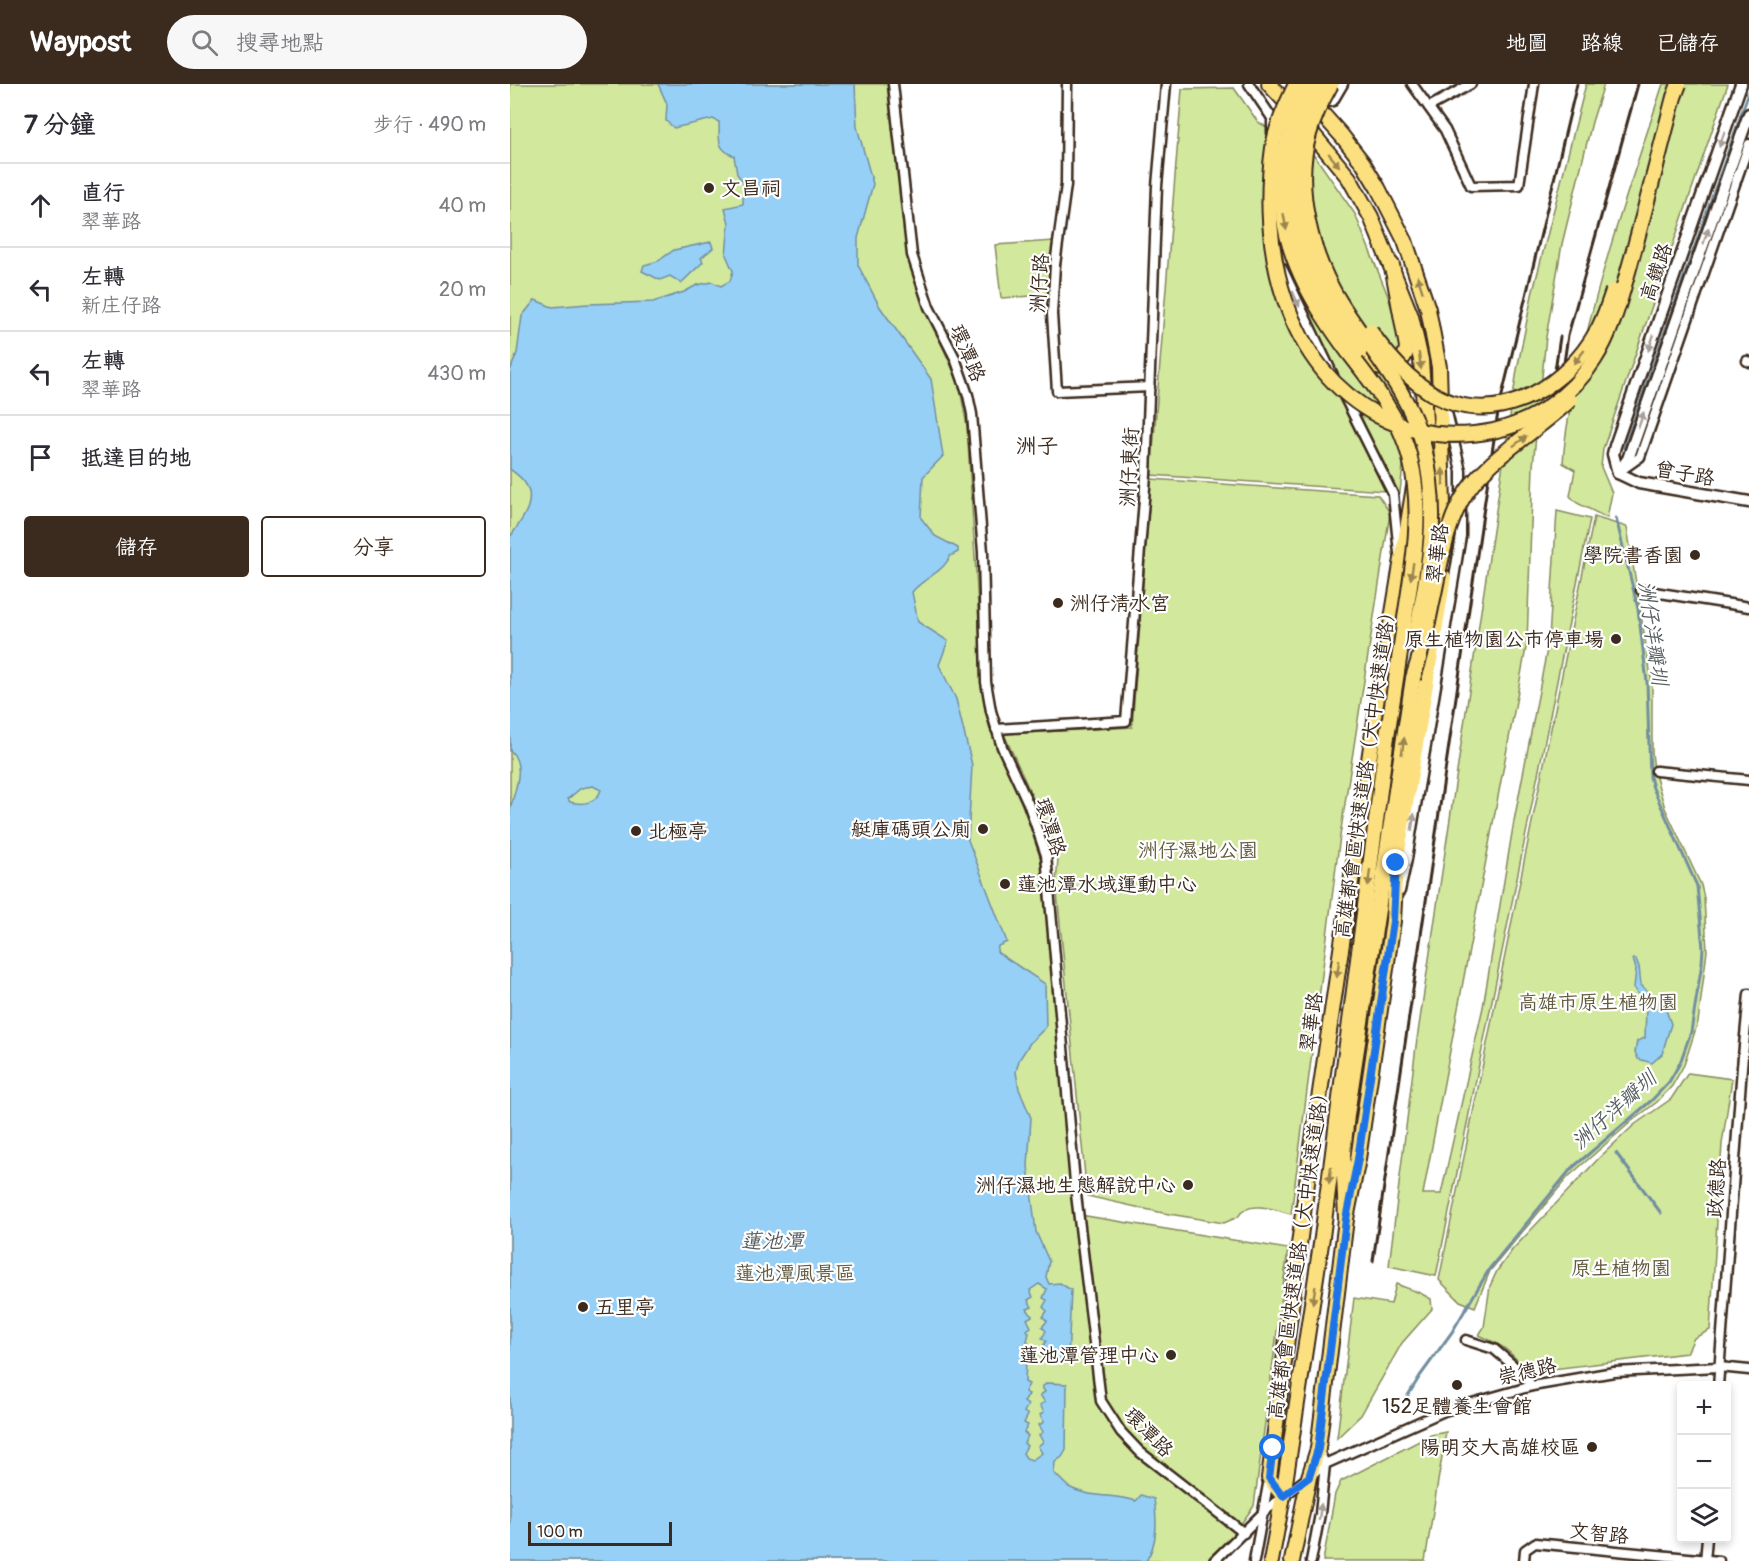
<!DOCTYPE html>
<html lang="zh-TW">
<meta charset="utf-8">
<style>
body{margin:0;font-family:Pangolin,"LXGW WenKai TC",sans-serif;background:#f7f7f7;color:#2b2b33}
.controls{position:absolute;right:18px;bottom:18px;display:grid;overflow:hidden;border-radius:6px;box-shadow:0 3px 9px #0003}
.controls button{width:54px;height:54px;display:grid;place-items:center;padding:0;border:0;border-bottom:2px solid #e1e1e2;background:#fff;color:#2b2b33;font:30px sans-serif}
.scale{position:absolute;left:18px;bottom:15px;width:144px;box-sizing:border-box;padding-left:6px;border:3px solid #3b2a1e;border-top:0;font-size:16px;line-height:21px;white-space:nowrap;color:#3b2a1e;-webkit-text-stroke:4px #fff;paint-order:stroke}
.stop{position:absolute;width:18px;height:18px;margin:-14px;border:4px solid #1a73e8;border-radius:50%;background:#fff}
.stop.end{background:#1a73e8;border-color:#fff;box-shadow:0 2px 6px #0008}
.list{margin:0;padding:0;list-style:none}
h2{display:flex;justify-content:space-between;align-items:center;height:78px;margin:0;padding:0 24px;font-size:26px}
h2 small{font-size:20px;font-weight:400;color:#7c7c81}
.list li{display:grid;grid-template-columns:39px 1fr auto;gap:18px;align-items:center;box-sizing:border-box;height:84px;padding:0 24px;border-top:2px solid #e1e1e2}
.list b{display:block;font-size:22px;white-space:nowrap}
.list p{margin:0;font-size:20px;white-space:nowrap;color:#7c7c81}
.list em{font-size:20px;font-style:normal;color:#7c7c81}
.actions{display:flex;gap:12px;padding:18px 24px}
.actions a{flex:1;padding:14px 0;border:2px solid #3b2a1e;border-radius:6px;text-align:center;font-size:21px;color:#3b2a1e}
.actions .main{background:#3b2a1e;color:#fff}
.icon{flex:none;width:33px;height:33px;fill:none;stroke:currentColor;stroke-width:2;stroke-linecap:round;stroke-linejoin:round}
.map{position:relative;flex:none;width:1239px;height:1477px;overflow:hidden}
header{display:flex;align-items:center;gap:36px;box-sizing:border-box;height:84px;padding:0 30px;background:#3b2a1e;color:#fff}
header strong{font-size:28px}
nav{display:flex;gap:33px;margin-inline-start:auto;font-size:21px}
.search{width:420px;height:54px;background:#f7f7f7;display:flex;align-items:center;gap:15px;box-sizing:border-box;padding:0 21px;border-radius:33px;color:#7c7c81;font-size:22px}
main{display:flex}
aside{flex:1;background:#fff}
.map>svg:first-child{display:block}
</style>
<header>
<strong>Waypost</strong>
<div class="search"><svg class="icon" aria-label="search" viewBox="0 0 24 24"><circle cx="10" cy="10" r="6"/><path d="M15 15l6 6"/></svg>搜尋地點</div>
<nav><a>地圖</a><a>路線</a><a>已儲存</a></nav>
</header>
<main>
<aside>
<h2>7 分鐘<small>步行 · 490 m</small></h2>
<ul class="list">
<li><svg class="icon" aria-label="ahead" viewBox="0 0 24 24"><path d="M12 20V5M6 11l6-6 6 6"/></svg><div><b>直行</b><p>翠華路</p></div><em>40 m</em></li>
<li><svg class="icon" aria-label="left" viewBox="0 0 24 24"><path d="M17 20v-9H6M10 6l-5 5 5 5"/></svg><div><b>左轉</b><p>新庄仔路</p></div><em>20 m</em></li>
<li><svg class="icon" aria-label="left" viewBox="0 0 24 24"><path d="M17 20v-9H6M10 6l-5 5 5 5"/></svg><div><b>左轉</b><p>翠華路</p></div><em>430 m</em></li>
<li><svg class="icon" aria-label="arrive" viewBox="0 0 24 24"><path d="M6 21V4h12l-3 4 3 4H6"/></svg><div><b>抵達目的地</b></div></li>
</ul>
<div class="actions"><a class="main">儲存</a><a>分享</a></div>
</aside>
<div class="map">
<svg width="1239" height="1477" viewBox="0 0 1239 1477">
<rect width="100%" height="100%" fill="#fff"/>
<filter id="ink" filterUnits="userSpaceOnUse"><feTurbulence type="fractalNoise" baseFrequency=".0167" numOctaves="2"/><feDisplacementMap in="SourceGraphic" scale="12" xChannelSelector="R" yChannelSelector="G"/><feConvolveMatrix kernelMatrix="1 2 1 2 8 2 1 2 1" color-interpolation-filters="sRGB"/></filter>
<g filter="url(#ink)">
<g fill="#d2e89d" stroke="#86895e" stroke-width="1.5">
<path d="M0 0H377L396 157 411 213 449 300 457 342 474 621 479 642 517 733 531 776 564 1130 778 1165 744 1422 717 1459 698 1477H0Z"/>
<path d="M1076 0H1094L1082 38 1052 160 1036 253 1023 382 1017 559 913 1110H931L973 923 1004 737 1039 555 1047 427 1080 435 926 1192 879 1182 906 962 1007 286 1022 211Z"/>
<path d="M1153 0H1218L1093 365 1091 383 1102 409 1097 434 1067 419 1060 412 1065 386 1053 379C1055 347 1061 320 1068 289 1088 191 1122 95 1153 0Z"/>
<path d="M724 4 748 38 805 72 845 130 878 212 899 283 900 319 890 408 641 391 672 5Z"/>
<path d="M544 157 538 211 491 214 485 161Z"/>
<path d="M641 395 868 411 880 429 830 752 781 1130C766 1126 737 1115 728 1133L714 1139 653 1129 577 1112 546 799 548 775 536 743 494 650 622 643Z"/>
<path d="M1084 433 1117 443 1142 599V668L1144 687 1155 724 1191 801 1194 814 1197 867 1188 938 1174 981 1162 1002 1147 1018 1122 1037 1058 1093 980 1187 965 1223 950 1217 929 1196Z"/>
<path d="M1178 989 1222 995 1212 1060 1200 1246 1184 1254 1177 1269 1017 1288C1001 1267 994 1262 969 1251L974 1243 980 1202 987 1187 1003 1165 1089 1074 1124 1041 1161 1015Z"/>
<path d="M886 1200 910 1209 921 1215 922 1225 892 1259 851 1331 827 1354 844 1214 881 1220Z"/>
<path d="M936 1348 915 1477H813L825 1410 831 1397 921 1351Z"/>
</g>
<g fill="#96d0f6" stroke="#728ea0" stroke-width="1.5" fill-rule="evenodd">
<path d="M148 0H345L347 43 363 100 348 154V181L370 223 421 295 433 372 413 393 411 434 425 452 448 464V468L440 472C433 489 413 494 402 508L408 538 438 557 429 581 446 615 462 681 458 756 497 858 488 862 487 868 535 900 536 943 520 959 509 976 506 988 509 1005 521 1034 518 1082 526 1148 539 1177 536 1193 539 1200 550 1199 561 1206 558 1278H536L532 1273 535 1267 532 1264 536 1257 532 1254 536 1247 532 1243 537 1237 533 1233 537 1227 533 1223 537 1216 533 1214 537 1205 529 1200 520 1206 523 1213 518 1216 522 1223 517 1225 522 1232 517 1235 521 1243 517 1246 519 1249 517 1257 521 1263 516 1266 520 1274 516 1277 515 1298 519 1300 515 1308 519 1310 514 1318 518 1321 514 1328 518 1331 514 1339 518 1341 514 1348 518 1352 514 1359 517 1362 513 1369 516 1374 522 1376 532 1369 528 1362 533 1358 529 1351 533 1348 529 1341 534 1338 530 1331 534 1328 530 1321 535 1318 530 1311 535 1308 532 1303 537 1299 557 1300 556 1366 552 1373 545 1378 544 1389C549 1393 554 1400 559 1403 579 1414 605 1410 626 1417L631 1411 644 1415C647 1436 648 1459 636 1477H0V725C5 706 16 682 0 666V453C10 438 28 418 15 399 12 394 5 389 0 385V287L7 269 12 232 25 216 42 223 78 220 143 218 174 208 187 201 202 198 211 202 220 197 223 187 216 171 219 139 215 124 233 120V98L227 90 224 72C205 64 210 55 209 38L203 35 164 44 156 37 157 20ZM83 702 91 706C86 720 72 721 60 718L58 715 71 704Z"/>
<path d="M201 158 203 164 191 174 193 178 171 199 160 192 150 196 132 187 134 181 148 177 164 166Z"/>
<path d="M1123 875H1126L1129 883 1131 901 1156 926 1161 940 1152 970 1142 979 1128 975 1125 968 1127 957 1135 954 1136 923 1124 904 1126 885Z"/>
</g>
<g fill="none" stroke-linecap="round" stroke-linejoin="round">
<g stroke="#728ea0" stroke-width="3">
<path d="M1114 364 1239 8"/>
<path d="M1106 1069 1151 1129"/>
<path d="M897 1313 910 1292 942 1248 980 1184 1061 1085 1142 1016 1159 998 1170 979 1181 948 1192 879 1193 864 1187 802 1143 704 1140 693 1137 598 1128 525 1106 434"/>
</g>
<g stroke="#3b2a1e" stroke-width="13">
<g id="minor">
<path d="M383 0 402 171 419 223 445 274 458 311 462 330 473 468 476 598 481 627 492 663 518 719 536 771 566 1110 591 1317 611 1348 630 1368 734 1449"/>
<path d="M557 0 556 101 545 181 542 230 547 307 640 303"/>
<path d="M739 0 762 34V49"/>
<path d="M902 0 935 46 961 102 1009 101 1024 0"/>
<path d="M815 19 823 17 833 0"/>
<path d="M919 23 961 0"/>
<path d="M772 184 823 291"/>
<path d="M1237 277 1239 278"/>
<path d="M832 308 883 410 889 469"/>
<path d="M1113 385 1130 373 1239 60"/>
<path d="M1131 506 1239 523"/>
<path d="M486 645 616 637 636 391 647 102 656 0"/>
<path d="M1146 687 1239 696"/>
<path d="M890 807 897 775 951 452V387L935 320"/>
<path d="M956 1256 984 1265 1004 1282 1022 1302"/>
<path d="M1208 1302 1232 983 1239 910"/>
<path d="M704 1477 755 1427 815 1380 934 1327 1022 1302 1104 1288 1209 1283 1239 1286"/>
<path d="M744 1477 759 1395"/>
<path d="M801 1477 810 1430 815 1380 808 1365"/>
<path d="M1014 1477 1015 1466 1025 1459 1209 1477"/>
<path d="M1195 1477 1197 1454"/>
</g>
</g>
<g stroke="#3b2a1e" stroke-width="15">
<g id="tertiary">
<path d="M1108 389 1103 370 1105 362 1231 0"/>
<path d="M1108 389 1118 375 1239 30"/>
<path d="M1108 389 1129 399 1239 418"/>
</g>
</g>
<g stroke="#3b2a1e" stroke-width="18">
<g id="primary">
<path d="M759 0 783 26 839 94 861 133 901 232 911 276 915 337 863 649 799 1083 759 1394 773 1412 761 1477"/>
<path d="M801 17 832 52 853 79 868 104 895 157 918 225 929 283 934 456"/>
<path d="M782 1477 799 1393 808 1365 836 1135 848 1075 883 837 886 779 934 493"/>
</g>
</g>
<g stroke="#3b2a1e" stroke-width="18">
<g id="trunk">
<path d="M850 267C854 272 858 278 864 281 878 290 896 278 897 263L882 181"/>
<path d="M836 1135 833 1070 837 1031 903 594"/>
<path d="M773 1412 812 1153 877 652"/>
</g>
</g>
<use href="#minor" stroke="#fff" stroke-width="8"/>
<use href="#tertiary" stroke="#fff" stroke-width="10"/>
<use href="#primary" stroke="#fce080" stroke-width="14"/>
<use href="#trunk" stroke="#fce080" stroke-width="14"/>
<g stroke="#3b2a1e" stroke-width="3">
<path d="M1040 319 1050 253"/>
<path d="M1048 321 1058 251 1128 0"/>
<path d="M863 1177 988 328 1067 0"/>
</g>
<g stroke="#3b2a1e" stroke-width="18" stroke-linecap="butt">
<g id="trunk-bridge">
<path d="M786 0C777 20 766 42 763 64 749 164 774 281 869 332 905 351 943 355 983 347 1023 339 1062 311 1084 276 1102 248 1110 216 1119 184 1135 127 1149 70 1164 13L1169 0"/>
<path d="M797 0C751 110 770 176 839 269 864 301 890 334 900 374 913 425 904 476 896 527 890 569 884 610 877 652"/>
<path d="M810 0C772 71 778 153 818 222 827 238 840 252 850 267"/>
<path d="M821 0C812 16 804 32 799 50 783 105 802 176 833 223 862 268 901 310 914 364 931 433 918 488 905 556"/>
<path d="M860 247C879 274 905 304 937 317 995 340 1058 299 1086 249 1094 236 1098 221 1103 207"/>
<path d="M903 594C911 570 917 545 922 519 931 479 936 432 963 399 991 366 1029 345 1060 316"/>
</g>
</g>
<use href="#trunk-bridge" stroke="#fce080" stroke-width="14"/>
</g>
<defs><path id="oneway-solid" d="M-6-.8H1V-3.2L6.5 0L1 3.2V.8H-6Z" transform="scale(1.5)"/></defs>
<g fill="#a79f9a">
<use href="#oneway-solid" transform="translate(1212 55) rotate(109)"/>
<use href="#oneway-solid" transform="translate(1196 152) rotate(-71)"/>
<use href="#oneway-solid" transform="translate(786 215) rotate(66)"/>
<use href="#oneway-solid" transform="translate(1141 259) rotate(109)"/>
<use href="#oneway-solid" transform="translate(1131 336) rotate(-71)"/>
<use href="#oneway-solid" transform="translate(903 738) rotate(-81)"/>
<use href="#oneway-solid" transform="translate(810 1428) rotate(-82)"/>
</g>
<g fill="#9c854f">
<use href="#oneway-solid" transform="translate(824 76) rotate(51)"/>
<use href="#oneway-solid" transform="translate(775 138) rotate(80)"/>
<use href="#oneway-solid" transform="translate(910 200) rotate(-108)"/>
<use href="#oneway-solid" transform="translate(1069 273) rotate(129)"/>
<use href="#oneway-solid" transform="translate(910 277) rotate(82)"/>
<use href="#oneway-solid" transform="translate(1010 357) rotate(-37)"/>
<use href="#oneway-solid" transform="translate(933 393) rotate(-91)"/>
<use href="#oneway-solid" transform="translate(902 487) rotate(99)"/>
<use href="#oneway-solid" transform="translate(893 662) rotate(-81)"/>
<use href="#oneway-solid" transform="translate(859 794) rotate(97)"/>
<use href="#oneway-solid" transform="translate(828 885) rotate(98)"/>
<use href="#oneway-solid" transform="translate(820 1091) rotate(97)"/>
<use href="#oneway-solid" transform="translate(804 1211) rotate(99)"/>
</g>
</g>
<g fill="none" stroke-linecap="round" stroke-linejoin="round" filter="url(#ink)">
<path stroke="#1a73e8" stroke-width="8" d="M763 1364 759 1394 773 1412 799 1393 808 1365 836 1135 848 1075 883 837 886 779"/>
</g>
<g fill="#3b2a1e" stroke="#fff" stroke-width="2">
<circle cx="199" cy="104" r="6"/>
<circle cx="1185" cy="471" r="6"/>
<circle cx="548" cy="519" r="6"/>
<circle cx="1106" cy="555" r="6"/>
<circle cx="473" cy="745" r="6"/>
<circle cx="126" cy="747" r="6"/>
<circle cx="495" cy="800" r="6"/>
<circle cx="678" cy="1101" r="6"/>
<circle cx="73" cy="1223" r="6"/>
<circle cx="661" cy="1271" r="6"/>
<circle cx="947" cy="1301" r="6"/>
<circle cx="1082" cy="1363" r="6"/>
</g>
<g text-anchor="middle" stroke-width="4.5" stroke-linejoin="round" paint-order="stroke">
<g font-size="20" fill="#3b2a1e" stroke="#fff" text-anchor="end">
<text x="211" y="111" text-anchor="start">文昌祠</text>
<text x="1173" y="478">學院書香園</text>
<text x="560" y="526" text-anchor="start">洲仔清水宮</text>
<text x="1094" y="562">原生植物園公巿停車場</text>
<text x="461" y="752">艇庫碼頭公廁</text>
<text x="138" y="754" text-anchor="start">北極亭</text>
<text x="507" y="807" text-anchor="start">蓮池潭水域運動中心</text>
<text x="666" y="1108">洲仔濕地生態解說中心</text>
<text x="85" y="1230" text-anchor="start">五里亭</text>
<text x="649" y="1278">蓮池潭管理中心</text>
<text x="947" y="1329" text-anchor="middle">152足體養生會館</text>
<text x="1070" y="1370">陽明交大高雄校區</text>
</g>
<g font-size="20" fill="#3b2a1e" stroke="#fff">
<text transform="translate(1146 188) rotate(-71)" y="7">高鐵路</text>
<text transform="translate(529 199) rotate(-86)" y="7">洲仔路</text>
<text transform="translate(458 269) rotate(67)" y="7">環潭路</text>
<text transform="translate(619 383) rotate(-87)" y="7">洲仔東街</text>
<text transform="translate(1175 389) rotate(10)" y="7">曾子路</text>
<text transform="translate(927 469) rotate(-83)" y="7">翠華路</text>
<text transform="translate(855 686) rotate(-82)" y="7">高雄都會區快速道路（大中快速道路）</text>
<text transform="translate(541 743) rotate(73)" y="7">環潭路</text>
<text transform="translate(801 938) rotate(-82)" y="7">翠華路</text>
<text transform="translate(1206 1104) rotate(-86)" y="7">政德路</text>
<text transform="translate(788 1167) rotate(-82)" y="7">高雄都會區快速道路（大中快速道路）</text>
<text transform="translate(1017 1287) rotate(-13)" y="7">崇德路</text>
<text transform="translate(639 1348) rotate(46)" y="7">環潭路</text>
<text transform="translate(1089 1449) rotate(6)" y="7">文智路</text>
</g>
<g font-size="20" fill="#615a3e" stroke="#fff">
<text x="688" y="773">洲仔濕地公園</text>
<text x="1088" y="925">高雄市原生植物園</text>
<text x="1111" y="1191">原生植物園</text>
<text x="285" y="1196">蓮池潭風景區</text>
</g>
<g font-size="21" fill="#3b2a1e" stroke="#fff">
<text x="527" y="369">洲子</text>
</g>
<g font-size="21" font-style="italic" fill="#565c5f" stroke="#fff">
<text transform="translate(1143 549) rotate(82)" y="7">洲仔洋瓣圳</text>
<text transform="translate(1104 1026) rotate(-42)" y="7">洲仔洋瓣圳</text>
<text x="262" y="1164">蓮池潭</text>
</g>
</g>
</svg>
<div class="controls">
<button>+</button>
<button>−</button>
<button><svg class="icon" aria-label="layers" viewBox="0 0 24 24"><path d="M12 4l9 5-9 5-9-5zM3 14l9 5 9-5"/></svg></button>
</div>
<div class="scale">100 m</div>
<div class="stop" style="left:763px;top:1364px"></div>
<div class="stop end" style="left:886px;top:779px"></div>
</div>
</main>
